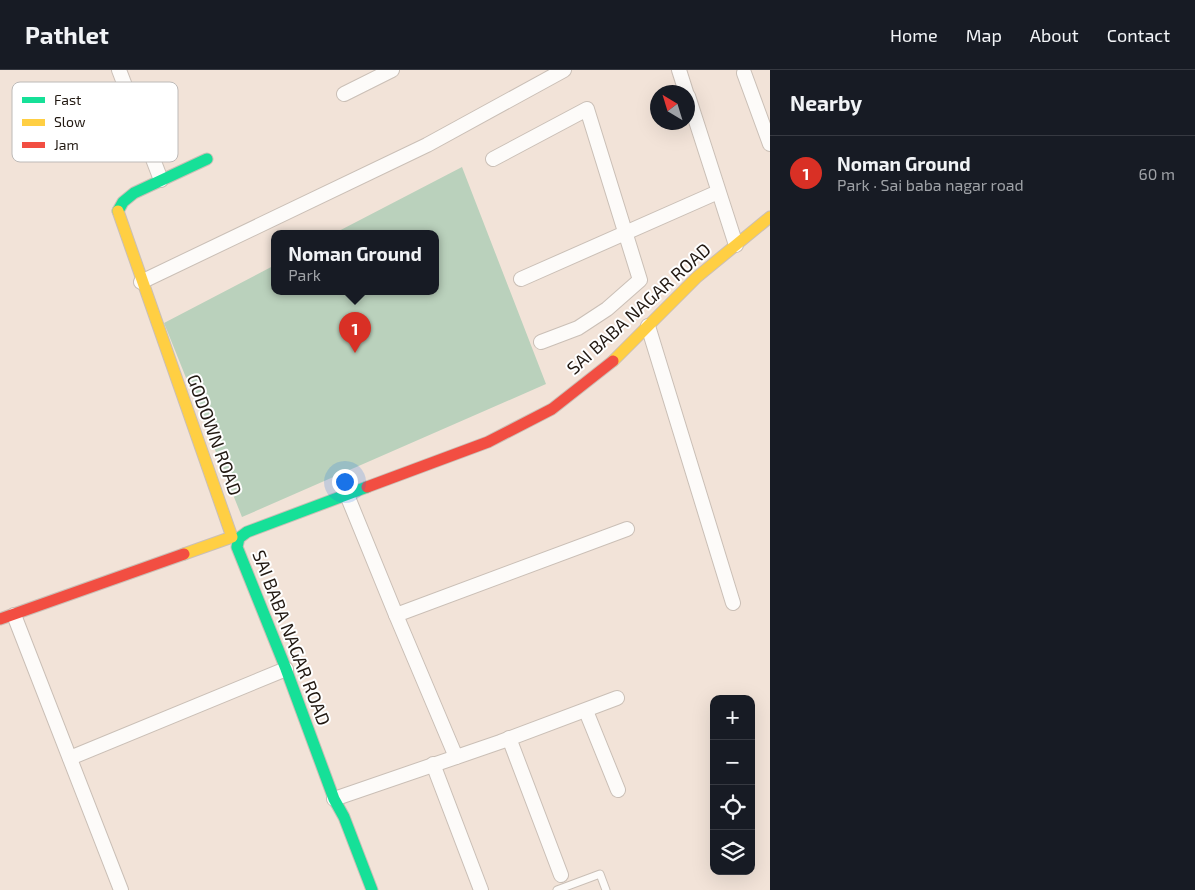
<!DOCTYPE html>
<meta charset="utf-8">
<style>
body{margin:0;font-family:"Exo 2",sans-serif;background:#20242c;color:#f1f3f6}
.controls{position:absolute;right:15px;bottom:15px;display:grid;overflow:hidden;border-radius:10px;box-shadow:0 5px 20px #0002}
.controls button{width:45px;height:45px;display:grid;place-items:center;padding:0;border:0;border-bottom:1px solid #363941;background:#171b24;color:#f1f3f6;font:25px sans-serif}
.compass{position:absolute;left:650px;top:15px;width:45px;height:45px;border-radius:50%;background:#171b24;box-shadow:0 5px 20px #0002;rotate:322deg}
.you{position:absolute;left:344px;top:411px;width:18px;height:18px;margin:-12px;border:4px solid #fff;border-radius:50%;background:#1a73e8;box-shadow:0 0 0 8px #1a73e833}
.badge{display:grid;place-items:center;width:32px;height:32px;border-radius:50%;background:#d93025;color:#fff;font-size:16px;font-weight:700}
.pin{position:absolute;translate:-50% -41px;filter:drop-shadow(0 1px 2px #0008)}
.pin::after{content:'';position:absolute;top:26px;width:18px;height:15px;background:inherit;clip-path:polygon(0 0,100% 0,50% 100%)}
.popup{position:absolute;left:271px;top:160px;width:168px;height:65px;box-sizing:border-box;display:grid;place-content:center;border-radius:10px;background:#171b24;filter:drop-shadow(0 1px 4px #0005);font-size:16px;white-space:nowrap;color:#9ea1a6}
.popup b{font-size:19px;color:#f1f3f6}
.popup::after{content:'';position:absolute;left:50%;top:100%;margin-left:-10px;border:10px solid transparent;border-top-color:#171b24}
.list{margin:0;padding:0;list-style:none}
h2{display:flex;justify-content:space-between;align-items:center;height:65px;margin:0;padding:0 20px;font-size:21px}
h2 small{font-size:16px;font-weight:400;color:#9ea1a6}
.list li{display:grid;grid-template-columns:32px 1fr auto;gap:15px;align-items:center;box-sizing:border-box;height:75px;padding:0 20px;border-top:1px solid #363941}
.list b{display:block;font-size:19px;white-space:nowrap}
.list p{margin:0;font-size:16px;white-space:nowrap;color:#9ea1a6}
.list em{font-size:16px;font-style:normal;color:#9ea1a6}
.icon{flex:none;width:28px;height:28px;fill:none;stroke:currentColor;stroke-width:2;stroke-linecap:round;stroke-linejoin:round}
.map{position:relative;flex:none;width:770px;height:820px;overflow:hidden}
header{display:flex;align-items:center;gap:30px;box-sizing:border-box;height:70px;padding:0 25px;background:#171b24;border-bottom:1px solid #363941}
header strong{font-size:24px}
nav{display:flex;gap:28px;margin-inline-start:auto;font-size:18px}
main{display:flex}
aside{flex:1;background:#171b24}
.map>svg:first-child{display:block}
</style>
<header>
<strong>Pathlet</strong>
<nav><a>Home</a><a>Map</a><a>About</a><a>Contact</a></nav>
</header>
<main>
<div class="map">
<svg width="770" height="820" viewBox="0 0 770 820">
<rect width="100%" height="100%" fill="#f2e3d8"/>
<path fill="#bad1bc" d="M462 97 546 314 242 447 164 253 275 195V222H435V164H333Z"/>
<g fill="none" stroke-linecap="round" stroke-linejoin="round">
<g stroke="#cabfb6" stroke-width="9">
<path id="lane" d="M557 820 600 804 606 820"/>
</g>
<g stroke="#cabfb6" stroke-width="16">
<g id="street">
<path d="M119 0 161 110"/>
<path d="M679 0 686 22"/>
<path d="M744 3 770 74"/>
<path d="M344 24 392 0"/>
<path d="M688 26 736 175"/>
<path d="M493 89 587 39 640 210 607 239 578 258 541 272"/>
<path d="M521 209 718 122"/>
<path d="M141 212 427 75 564 0"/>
<path d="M648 256 733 533"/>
<path d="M347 425 396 545 627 459"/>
<path d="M14 545 121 820"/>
<path d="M396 545 456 687"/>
<path d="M586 641 618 720"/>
<path d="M509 668 561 805"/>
<path d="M70 688 286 599"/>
<path d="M433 694 481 820"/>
<path d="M334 729 500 672 617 628"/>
</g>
</g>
<g stroke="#cabfb6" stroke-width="13">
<g id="fast">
<path d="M118 141 123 132 134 123 207 89"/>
<path d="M367 417 247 462 239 468 237 477 286 599 334 729 344 747 372 820"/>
</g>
</g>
<g stroke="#cabfb6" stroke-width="13">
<g id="slow">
<path d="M118 141 232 467 184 484"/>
<path d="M613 291 697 207 770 147"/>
</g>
</g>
<g stroke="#cabfb6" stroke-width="13">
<g id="jam">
<path d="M367 417 488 372 552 339 613 291"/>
<path d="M0 549 184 484"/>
</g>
</g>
<use href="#lane" stroke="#fdfbf9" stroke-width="7"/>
<use href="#street" stroke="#fdfbf9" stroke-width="14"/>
<use href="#fast" stroke="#16e098" stroke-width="11"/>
<use href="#slow" stroke="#ffcf43" stroke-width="11"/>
<use href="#jam" stroke="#f24e42" stroke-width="11"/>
</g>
<g text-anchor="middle" stroke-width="4" stroke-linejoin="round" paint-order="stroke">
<g font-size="18" fill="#221912" stroke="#fff">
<text transform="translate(639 239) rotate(-42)" y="6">SAI BABA NAGAR ROAD</text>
<text transform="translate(214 365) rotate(70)" y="6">GODOWN ROAD</text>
<text transform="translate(291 568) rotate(69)" y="6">SAI BABA NAGAR ROAD</text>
</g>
</g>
<rect x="12" y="12" width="166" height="80" rx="8" fill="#fff" stroke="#bdbab8" stroke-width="1"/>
<rect x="22" y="27" width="23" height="6" fill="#16e098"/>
<rect x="22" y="49" width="23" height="7" fill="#ffcf43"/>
<rect x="22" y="72" width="23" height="6" fill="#f24e42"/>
<g font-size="14" fill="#221912">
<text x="54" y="35">Fast</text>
<text x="54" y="57">Slow</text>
<text x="54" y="80">Jam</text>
</g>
</svg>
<div class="controls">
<button>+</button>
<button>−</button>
<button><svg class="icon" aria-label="locate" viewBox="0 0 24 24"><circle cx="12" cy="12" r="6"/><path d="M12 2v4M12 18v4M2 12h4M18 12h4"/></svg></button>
<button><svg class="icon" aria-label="layers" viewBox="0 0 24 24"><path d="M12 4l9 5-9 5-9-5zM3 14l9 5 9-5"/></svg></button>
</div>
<svg class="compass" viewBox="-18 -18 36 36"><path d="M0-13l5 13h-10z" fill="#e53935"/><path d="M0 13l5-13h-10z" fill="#9ea1a6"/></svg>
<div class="you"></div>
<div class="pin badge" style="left:355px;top:283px">1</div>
<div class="popup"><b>Noman Ground</b>Park</div>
</div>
<aside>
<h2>Nearby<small></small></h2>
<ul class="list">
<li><span class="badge">1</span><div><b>Noman Ground</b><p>Park · Sai baba nagar road</p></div><em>60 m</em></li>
</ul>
</aside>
</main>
